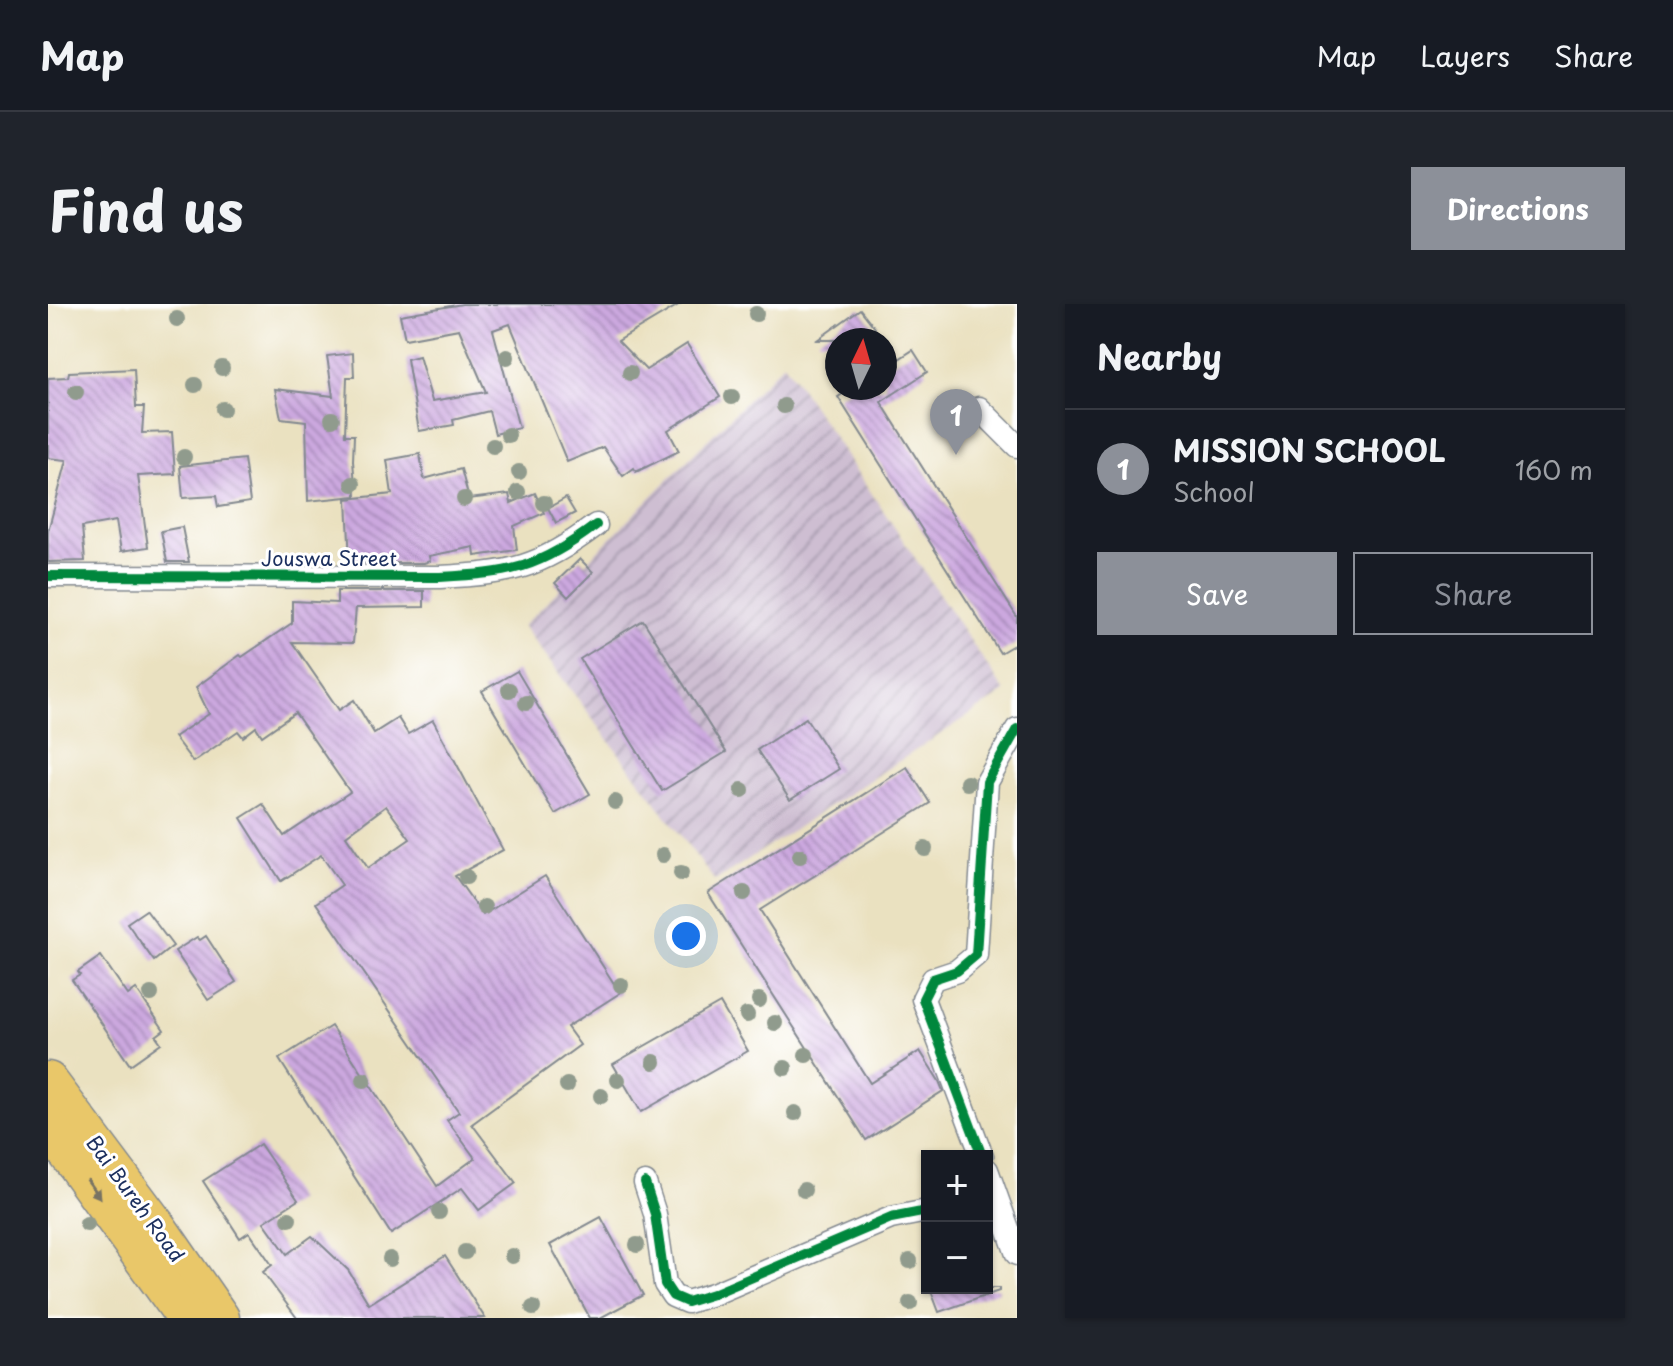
<!DOCTYPE html>
<meta charset="utf-8">
<style>
body{margin:0;font-family:"Playpen Sans",sans-serif;background:#20242c;color:#f1f3f6}
.controls{position:absolute;right:24px;bottom:24px;display:grid;overflow:hidden;border-radius:0px;box-shadow:0 2px 6px #0004}
.controls button{width:72px;height:72px;display:grid;place-items:center;padding:0;border:0;border-bottom:2px solid #363941;background:#171b24;color:#f1f3f6;font:40px sans-serif}
.compass{position:absolute;left:777px;top:24px;width:72px;height:72px;border-radius:50%;background:#171b24;box-shadow:0 2px 6px #0004;rotate:5deg}
.you{position:absolute;left:638px;top:632px;width:28px;height:28px;margin:-20px;border:6px solid #fff;border-radius:50%;background:#1a73e8;box-shadow:0 0 0 12px #1a73e833}
.badge{display:grid;place-items:center;width:52px;height:52px;border-radius:50%;background:#8c9099;color:#fff;font-size:26px;font-weight:700}
.pin{position:absolute;translate:-50% -66px;filter:drop-shadow(0 2px 4px #0008)}
.pin::after{content:'';position:absolute;top:42px;width:28px;height:24px;background:inherit;clip-path:polygon(0 0,100% 0,50% 100%)}
.list{margin:0;padding:0;list-style:none}
h2{display:flex;justify-content:space-between;align-items:center;height:104px;margin:0;padding:0 32px;font-size:34px}
h2 small{font-size:26px;font-weight:400;color:#9ea1a6}
.list li{display:grid;grid-template-columns:52px 1fr auto;gap:24px;align-items:center;box-sizing:border-box;height:120px;padding:0 32px;border-top:2px solid #363941}
.list b{display:block;font-size:30px;white-space:nowrap}
.list p{margin:0;font-size:26px;white-space:nowrap;color:#9ea1a6}
.list em{font-size:26px;font-style:normal;color:#9ea1a6}
.actions{display:flex;gap:16px;padding:24px 32px}
.actions a{flex:1;padding:18px 0;border:2px solid #8c9099;border-radius:0px;text-align:center;font-size:28px;color:#8c9099}
.actions .main{background:#8c9099;color:#fff}
.map{position:relative;flex:none;width:969px;height:1014px;overflow:hidden;border-radius:0px}
header{display:flex;align-items:center;gap:48px;box-sizing:border-box;height:112px;padding:0 40px;background:#171b24;border-bottom:2px solid #363941}
header strong{font-size:38px}
nav{display:flex;gap:44px;margin-inline-start:auto;font-size:28px}
.intro{display:flex;align-items:center;justify-content:space-between;box-sizing:border-box;height:192px;padding:0 48px}
h1{margin:0;font-size:56px}
.button{padding:20px 36px;border-radius:0px;background:#8c9099;color:#fff;font-size:28px;font-weight:700}
main{display:flex;gap:48px;padding:0 48px}
aside{flex:1;background:#171b24;border-radius:0px;box-shadow:0 2px 6px #0004}
.map>svg:first-child{display:block}
</style>
<header>
<strong>Map</strong>
<nav><a>Map</a><a>Layers</a><a>Share</a></nav>
</header>
<div class="intro"><h1>Find us</h1><a class="button">Directions</a></div>
<main>
<div class="map">
<svg width="969" height="1014" viewBox="0 0 969 1014">
<defs>
<pattern id="industrial-furrows" width="10" height="10" patternUnits="userSpaceOnUse" patternTransform="scale(2)"><rect width="10" height="10" fill="#cebed2"/><path d="M-1 1l2-2M0 10L10 0M9 11l2-2" fill="none" stroke="#a69bae"/></pattern>
<pattern id="building-back-hatch" width="6" height="6" patternUnits="userSpaceOnUse" patternTransform="scale(2)"><rect width="6" height="6" fill="#cca8df"/><path d="M-1 5l2 2M0 0l6 6M5-1l2 2" fill="none" stroke="#a589b8"/></pattern>
</defs>
<rect width="100%" height="100%" fill="#fff"/>
<filter id="ink" filterUnits="userSpaceOnUse"><feTurbulence type="fractalNoise" baseFrequency=".0125" numOctaves="2"/><feDisplacementMap in="SourceGraphic" scale="16" xChannelSelector="R" yChannelSelector="G"/><feConvolveMatrix kernelMatrix="1 2 1 2 8 2 1 2 1" color-interpolation-filters="sRGB"/></filter>
<filter id="wash" filterUnits="userSpaceOnUse"><feTurbulence type="fractalNoise" baseFrequency=".006" numOctaves="4" result="noise"/><feDisplacementMap in="SourceGraphic" scale="32" xChannelSelector="R" yChannelSelector="G"/><feGaussianBlur stdDeviation="1.8" result="paint"/><feColorMatrix in="noise" values="0 0 0 0 0 0 0 0 0 0 0 0 0 0 0 0 0 1.4 0 .05"/><feComposite in="paint" operator="in"/></filter>
<g filter="url(#wash)">
<rect width="100%" height="100%" fill="#eae1c0"/>
<path fill="url(#industrial-furrows)" d="M736 59 957 388 667 577 475 322Z"/>
<g id="blocks">
<g fill="url(#building-back-hatch)" fill-rule="evenodd">
<path d="M414 0H632L570 37 598 66 639 40 672 93 620 126 631 147 588 168 586 164 575 172 555 143 519 158 462 20 445 26 471 124 447 130 441 107 405 116 406 121 371 127 359 55 371 52 384 97 438 88 411 25 357 35 352 11Z"/>
<path d="M812 5 827 24 810 36H769Z"/>
<path d="M865 46 879 68 833 98 969 313V339L952 349 790 93 804 84H837V64Z"/>
<path d="M305 49 306 73H299L297 131H306L305 157 308 192 260 197 258 117 233 114 227 85 285 92 279 52Z"/>
<path d="M86 65 88 103H96L94 129 124 128 127 170 90 172 100 243 73 247 68 217 34 223 37 257 0 258V227L19 156 0 154V74L20 73 21 68Z"/>
<path d="M372 150 376 175 413 165 421 195 461 190 463 199 487 189 496 209 466 222 469 246 427 252 426 243 381 252 382 257 376 259H302L299 195 344 190 339 156Z"/>
<path d="M196 155 202 198 170 203 168 192 135 194 132 162Z"/>
<path d="M518 194 527 209 508 219 500 204Z"/>
<path d="M134 223 141 258H119L113 227Z"/>
<path d="M532 255 545 268 520 293 507 279Z"/>
<path d="M289 287H376V303L308 304 305 339 244 338 291 406 306 396 326 429 350 414 360 430 385 416 455 546 407 572 435 611 497 572 572 689 519 723 532 741 424 820 468 879 431 906 414 884 343 930 231 755 283 722 389 882 427 854 399 816 411 808 268 599 294 581 273 551 233 577 193 514 215 500 236 532 302 488 247 409 214 432 208 423 195 433 190 427 145 458 126 433 161 410 148 383 192 351 194 353 244 319V297L289 299ZM338 502 362 535 320 564 298 532Z"/>
<path d="M595 316 678 448 614 487 532 355Z"/>
<path d="M469 367 542 490 507 510 434 387Z"/>
<path d="M758 414 791 465 742 496 709 446Z"/>
<path d="M859 463 882 499 712 606 822 779 872 747 891 777 895 787 818 836 660 589Z"/>
<path d="M98 606 125 642 106 657 79 619Z"/>
<path d="M158 632 188 678 160 696 127 647 149 633 152 636Z"/>
<path d="M53 652 80 691 88 685 116 726 108 732 113 739 82 761 24 676 32 671 30 668Z"/>
<path d="M672 699 700 747 593 808 565 760Z"/>
<path d="M212 840 250 896 216 918 239 950 264 932 300 966 321 1000 397 952 437 1014H249L215 968 224 961 201 928 192 934 155 877Z"/>
<path d="M553 913 595 991 552 1014H542L502 941Z"/>
<path d="M882 984H951V987L891 1008Z"/>
</g>
</g>
</g>
<g filter="url(#ink)">
<use href="#blocks" fill-opacity="0" stroke="#82888f" stroke-width="2"/>
<g fill="none" stroke-linecap="round" stroke-linejoin="round">
<g stroke="#82888f" stroke-width="25">
<g id="minor">
<path d="M931 104 969 142"/>
<path d="M0 272 392 273C463 269 490 265 548 221"/>
<path d="M934 852 875 695 885 675 909 667 928 651 939 478 969 425"/>
<path d="M939 866 969 950"/>
<path d="M597 879 607 910 617 980 625 992 639 998 665 990 843 914 879 907"/>
</g>
</g>
<g stroke="#82888f" stroke-width="41">
<g id="trunk">
<path d="M0 777 107 920 172 1014"/>
<path d="M0 822 138 1014"/>
</g>
</g>
<use href="#minor" stroke="#fff" stroke-width="22"/>
<use href="#trunk" stroke="#e9c769" stroke-width="38"/>
<g stroke="#fff" stroke-width="15">
<g id="cycleway">
<path d="M0 272 392 273C463 269 490 265 548 221"/>
<path d="M934 852 875 695 885 675 909 667 928 651 939 478 969 425"/>
<path d="M597 879 607 910 617 980 625 992 639 998 665 990 843 914 879 907"/>
</g>
</g>
<use href="#cycleway" stroke="#00873e" stroke-width="10"/>
</g>
<g fill="#909b8d">
<circle cx="708" cy="10" r="8"/>
<circle cx="129" cy="15" r="8"/>
<circle cx="459" cy="53" r="8"/>
<circle cx="174" cy="64" r="8"/>
<circle cx="582" cy="69" r="8"/>
<circle cx="147" cy="81" r="8"/>
<circle cx="28" cy="88" r="8"/>
<circle cx="684" cy="93" r="8"/>
<circle cx="736" cy="102" r="8"/>
<circle cx="175" cy="105" r="8"/>
<circle cx="284" cy="115" r="8"/>
<circle cx="460" cy="131" r="8"/>
<circle cx="445" cy="142" r="8"/>
<circle cx="136" cy="153" r="8"/>
<circle cx="471" cy="168" r="8"/>
<circle cx="305" cy="180" r="8"/>
<circle cx="470" cy="188" r="8"/>
<circle cx="416" cy="195" r="8"/>
<circle cx="496" cy="199" r="8"/>
<circle cx="461" cy="386" r="8"/>
<circle cx="478" cy="399" r="8"/>
<circle cx="919" cy="479" r="8"/>
<circle cx="694" cy="486" r="8"/>
<circle cx="567" cy="498" r="8"/>
<circle cx="877" cy="545" r="8"/>
<circle cx="615" cy="551" r="8"/>
<circle cx="752" cy="552" r="8"/>
<circle cx="633" cy="569" r="8"/>
<circle cx="418" cy="573" r="8"/>
<circle cx="696" cy="589" r="8"/>
<circle cx="436" cy="603" r="8"/>
<circle cx="573" cy="681" r="8"/>
<circle cx="103" cy="690" r="8"/>
<circle cx="711" cy="696" r="8"/>
<circle cx="699" cy="711" r="8"/>
<circle cx="727" cy="719" r="8"/>
<circle cx="758" cy="751" r="8"/>
<circle cx="606" cy="758" r="8"/>
<circle cx="737" cy="764" r="8"/>
<circle cx="316" cy="776" r="8"/>
<circle cx="570" cy="776" r="8"/>
<circle cx="519" cy="781" r="8"/>
<circle cx="553" cy="792" r="8"/>
<circle cx="747" cy="809" r="8"/>
<circle cx="756" cy="886" r="8"/>
<circle cx="391" cy="908" r="8"/>
<circle cx="241" cy="915" r="8"/>
<circle cx="39" cy="920" r="8"/>
<circle cx="589" cy="941" r="8"/>
<circle cx="417" cy="948" r="8"/>
<circle cx="464" cy="952" r="8"/>
<circle cx="342" cy="955" r="8"/>
<circle cx="862" cy="957" r="8"/>
<circle cx="862" cy="999" r="8"/>
<circle cx="485" cy="1004" r="8"/>
</g>
<defs><path id="oneway-solid" d="M-6-.8H1V-3.2L6.5 0L1 3.2V.8H-6Z" transform="scale(2)"/></defs>
<use fill="#787363" href="#oneway-solid" transform="translate(46 885) rotate(54)"/>
</g>
<g text-anchor="middle" stroke-width="6" stroke-linejoin="round" paint-order="stroke">
<g font-size="20" fill="#1b2f5e" stroke="#fff">
<text x="281" y="262">Jouswa Street</text>
<text transform="translate(87 895) rotate(54)" y="7">Bai Bureh Road</text>
</g>
</g>
</svg>
<div class="controls">
<button>+</button>
<button>−</button>
</div>
<svg class="compass" viewBox="-18 -18 36 36"><path d="M0-13l5 13h-10z" fill="#e53935"/><path d="M0 13l5-13h-10z" fill="#9ea1a6"/></svg>
<div class="you"></div>
<div class="pin badge" style="left:908px;top:151px">1</div>
</div>
<aside>
<h2>Nearby<small></small></h2>
<ul class="list">
<li><span class="badge">1</span><div><b>MISSION SCHOOL</b><p>School</p></div><em>160 m</em></li>
</ul>
<div class="actions"><a class="main">Save</a><a>Share</a></div>
</aside>
</main>
